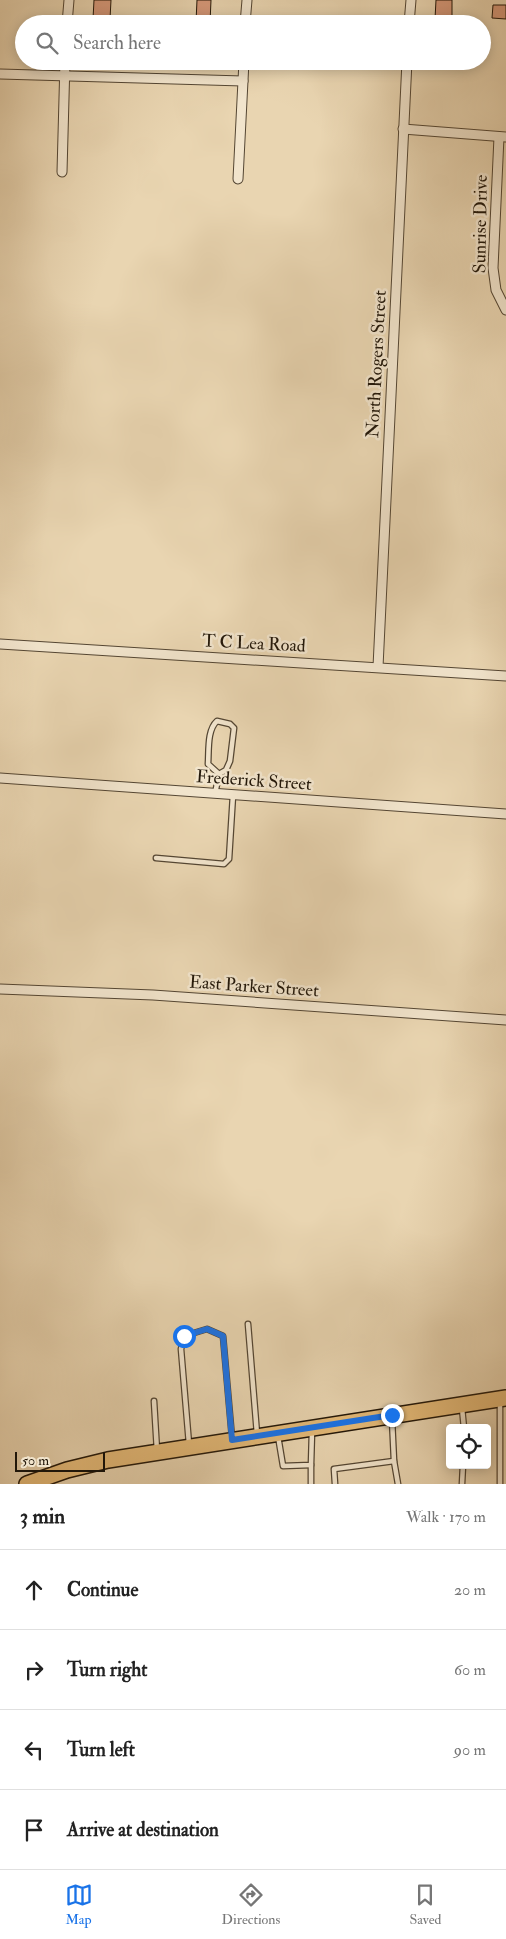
<!DOCTYPE html>
<meta charset="utf-8">
<style>
body{margin:0;font-family:"IM FELL Double Pica",serif;background:#f2f2f2;color:#222}
.controls{position:absolute;right:15px;bottom:15px;display:grid;overflow:hidden;border-radius:5px;box-shadow:0 2px 12px #0003}
.controls button{width:45px;height:45px;display:grid;place-items:center;padding:0;border:0;border-bottom:1px solid #e0e0e0;background:#fff;color:#222;font:25px sans-serif}
.scale{position:absolute;left:15px;bottom:12px;width:90px;box-sizing:border-box;padding-left:5px;border:2px solid #221709;border-top:0;font-size:14px;line-height:18px;white-space:nowrap;color:#221709;-webkit-text-stroke:4px #f1e4cc;paint-order:stroke}
.stop{position:absolute;width:15px;height:15px;margin:-11px;border:4px solid #1a73e8;border-radius:50%;background:#fff}
.stop.end{background:#1a73e8;border-color:#fff;box-shadow:0 1px 5px #0008}
.list{margin:0;padding:0;list-style:none}
h2{display:flex;justify-content:space-between;align-items:center;height:65px;margin:0;padding:0 20px;font-size:21px}
h2 small{font-size:16px;font-weight:400;color:#767676}
.list li{display:grid;grid-template-columns:32px 1fr auto;gap:15px;align-items:center;box-sizing:border-box;height:80px;padding:0 20px;border-top:1px solid #e0e0e0}
.list b{display:block;font-size:19px;white-space:nowrap}
.list em{font-size:16px;font-style:normal;color:#767676}
.icon{flex:none;width:28px;height:28px;fill:none;stroke:currentColor;stroke-width:2;stroke-linecap:round;stroke-linejoin:round}
.map{position:relative;flex:none;width:506px;height:1484px;overflow:hidden}
.search{position:absolute;background:#fff;box-shadow:0 2px 12px #0003;left:15px;right:15px;top:15px;height:55px;display:flex;align-items:center;gap:12px;box-sizing:border-box;padding:0 18px;border-radius:28px;color:#767676;font-size:19px}
.sheet{height:385px;background:#fff}
nav{display:flex;justify-content:space-around;align-items:center;box-sizing:border-box;height:70px;border-top:1px solid #e0e0e0;background:#fff;font-size:14px;color:#767676}
nav a{display:grid;justify-items:center;gap:2px}
nav .on{color:#1a73e8}
.map>svg:first-child{display:block}
</style>
<div class="map">
<svg width="506" height="1484" viewBox="0 0 506 1484">
<rect width="100%" height="100%" fill="#e9d5b1"/>
<filter id="stains"><feTurbulence type="fractalNoise" baseFrequency=".004" numOctaves="4"/><feColorMatrix values="0 0 0 0 .2 0 0 0 0 .09 0 0 0 0 .02 0 0 0 .5 -.17"/></filter>
<radialGradient id="worn" r=".72"><stop offset=".6" stop-color="#630" stop-opacity="0"/><stop offset="1" stop-color="#630" stop-opacity=".3"/></radialGradient>
<g fill="#d6997a" stroke="#221709">
<path d="M94 0H111L110 19H93Z"/>
<path d="M197 0H211L210 23 196 22Z"/>
<path d="M436 0H452V19H435Z"/>
<path d="M493 5H506V19L492 18Z"/>
</g>
<g fill="none" stroke-linecap="round" stroke-linejoin="round">
<g stroke="#544633" stroke-width="7">
<g id="service">
<path d="M215 794 219 774 226 770 230 761 234 728 230 724 217 721C207 730 209 750 208 764L219 774"/>
<path d="M156 858 224 864 229 859 233 795"/>
<path d="M248 1324 257 1434"/>
<path d="M154 1401 157 1451"/>
<path d="M500 1403V1484"/>
<path d="M462 1408 464 1428"/>
<path d="M392 1419 394 1461 398 1484"/>
<path d="M278 1436 283 1466 311 1465 312 1431"/>
<path d="M189 1444 181 1349 184 1336 207 1329 223 1336 232 1438"/>
<path d="M311 1484V1465"/>
<path d="M335 1484 334 1469 394 1461"/>
<path d="M462 1484 463 1465"/>
</g>
</g>
<g stroke="#544633" stroke-width="11">
<g id="minor">
<path d="M67 24 69 0"/>
<path d="M245 24 247 0"/>
<path d="M409 24 411 0"/>
<path d="M0 74 243 81"/>
<path d="M403 129 506 137"/>
<path d="M499 137 493 268 496 290 506 310"/>
<path d="M62 172 65 61"/>
<path d="M238 179 244 61"/>
<path d="M0 644 506 676"/>
<path d="M378 667 407 61"/>
<path d="M0 778 506 814"/>
<path d="M0 989 153 995 506 1020"/>
</g>
</g>
<g stroke="#221709" stroke-width="18">
<path id="primary" d="M27 1484 67 1470 108 1460 506 1398"/>
</g>
<use href="#service" stroke="#f1e4cc" stroke-width="4.5"/>
<use href="#minor" stroke="#f1e4cc" stroke-width="9"/>
<use href="#primary" stroke="#e4ba78" stroke-width="15"/>
</g>
<g fill="none" stroke-linecap="round" stroke-linejoin="round">
<path stroke="#1a73e8" stroke-width="6" d="M184 1336 207 1329 223 1336 232 1440 392 1415"/>
</g>
<g text-anchor="middle" stroke-width="5" stroke-linejoin="round" paint-order="stroke">
<g font-size="18" fill="#221709" stroke="#f1e4cc">
<text transform="translate(480 224) rotate(-89)" y="6">Sunrise Drive</text>
<text transform="translate(376 364) rotate(-87)" y="6">North Rogers Street</text>
<text transform="translate(254 643) rotate(3)" y="6">T C Lea Road</text>
<text transform="translate(254 780) rotate(4)" y="6">Frederick Street</text>
<text transform="translate(254 986) rotate(4)" y="6">East Parker Street</text>
</g>
</g>
<rect width="100%" height="100%" filter="url(#stains)"/>
<rect width="100%" height="100%" fill="url(#worn)"/>
</svg>
<div class="controls">
<button><svg class="icon" aria-label="locate" viewBox="0 0 24 24"><circle cx="12" cy="12" r="6"/><path d="M12 2v4M12 18v4M2 12h4M18 12h4"/></svg></button>
</div>
<div class="scale">50 m</div>
<div class="stop" style="left:184px;top:1336px"></div>
<div class="stop end" style="left:392px;top:1415px"></div>
<div class="search"><svg class="icon" aria-label="search" viewBox="0 0 24 24"><circle cx="10" cy="10" r="6"/><path d="M15 15l6 6"/></svg>Search here</div>
</div>
<section class="sheet">
<h2>3 min<small>Walk · 170 m</small></h2>
<ul class="list">
<li><svg class="icon" aria-label="ahead" viewBox="0 0 24 24"><path d="M12 20V5M6 11l6-6 6 6"/></svg><div><b>Continue</b></div><em>20 m</em></li>
<li><svg class="icon" aria-label="right" viewBox="0 0 24 24"><path d="M7 20v-9h11M14 6l5 5-5 5"/></svg><div><b>Turn right</b></div><em>60 m</em></li>
<li><svg class="icon" aria-label="left" viewBox="0 0 24 24"><path d="M17 20v-9H6M10 6l-5 5 5 5"/></svg><div><b>Turn left</b></div><em>90 m</em></li>
<li><svg class="icon" aria-label="arrive" viewBox="0 0 24 24"><path d="M6 21V4h12l-3 4 3 4H6"/></svg><div><b>Arrive at destination</b></div></li>
</ul>
</section>
<nav>
<a class="on"><svg class="icon" aria-label="map" viewBox="0 0 24 24"><path d="M3 6l6-2 6 2 6-2v14l-6 2-6-2-6 2zM9 4v14M15 6v14"/></svg>Map</a>
<a><svg class="icon" aria-label="directions" viewBox="0 0 24 24"><path d="M12 3l9 9-9 9-9-9zM9 14v-3h6M13 9l2 2-2 2"/></svg>Directions</a>
<a><svg class="icon" aria-label="saved" viewBox="0 0 24 24"><path d="M7 4h10v16l-5-4-5 4z"/></svg>Saved</a>
</nav>
